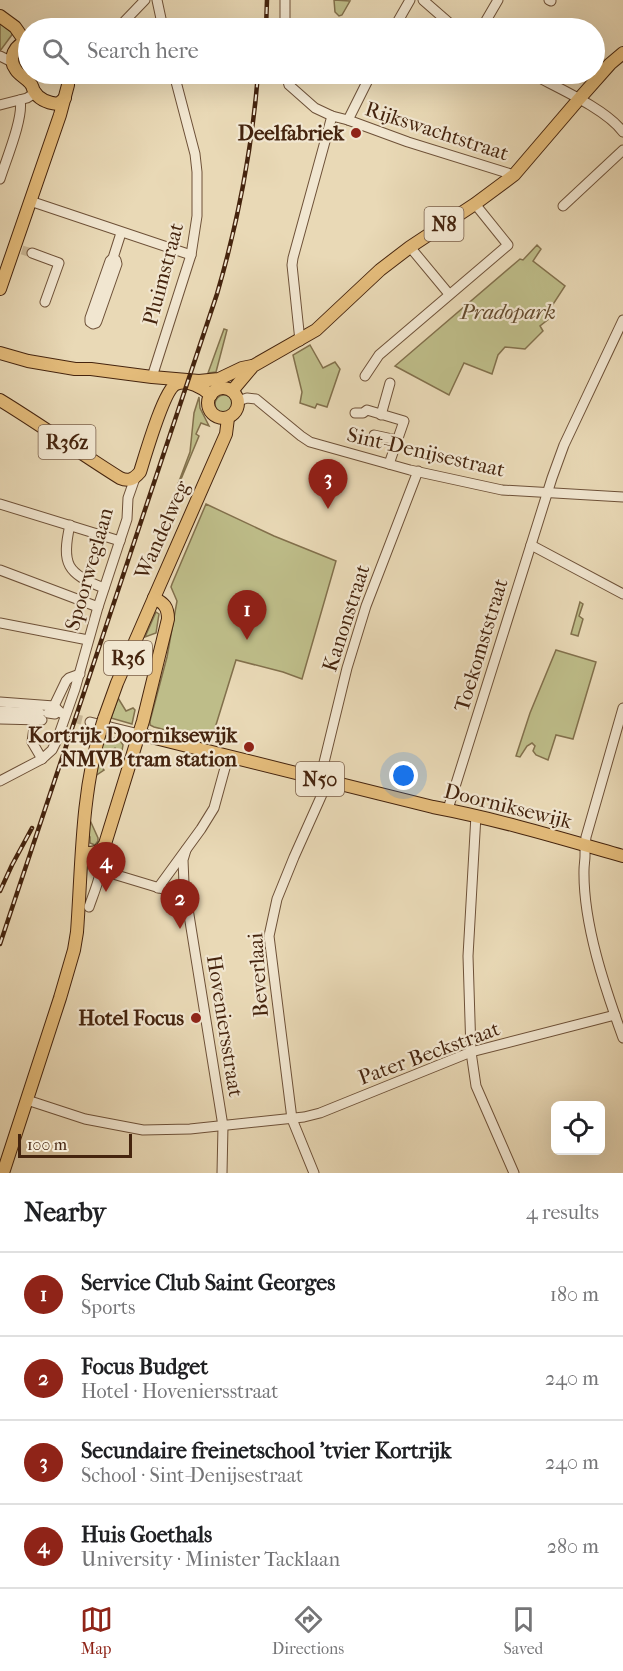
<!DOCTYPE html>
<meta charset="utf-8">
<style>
body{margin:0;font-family:"IM FELL French Canon",serif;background:#f2f2f2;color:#202124}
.controls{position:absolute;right:18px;bottom:18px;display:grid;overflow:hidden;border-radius:9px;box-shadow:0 6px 24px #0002}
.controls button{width:54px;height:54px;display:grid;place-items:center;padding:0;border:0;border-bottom:2px solid #e0e0e0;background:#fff;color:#202124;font:30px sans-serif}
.scale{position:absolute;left:18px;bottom:15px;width:114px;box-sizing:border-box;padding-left:6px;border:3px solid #45240e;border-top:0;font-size:16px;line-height:21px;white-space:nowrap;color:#45240e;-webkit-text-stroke:4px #f1e6d0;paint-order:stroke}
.you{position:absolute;left:404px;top:776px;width:21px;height:21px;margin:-15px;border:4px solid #fff;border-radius:50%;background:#1a73e8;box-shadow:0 0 0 9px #1a73e833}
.badge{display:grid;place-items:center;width:39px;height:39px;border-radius:50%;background:#8f2418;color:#fff;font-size:20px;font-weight:700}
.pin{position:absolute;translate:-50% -50px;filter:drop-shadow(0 2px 3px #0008)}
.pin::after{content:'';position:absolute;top:32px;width:21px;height:18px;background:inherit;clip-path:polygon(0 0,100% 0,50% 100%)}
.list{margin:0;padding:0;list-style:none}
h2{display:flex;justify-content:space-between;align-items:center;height:78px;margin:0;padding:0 24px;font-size:26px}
h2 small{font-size:20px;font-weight:400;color:#757577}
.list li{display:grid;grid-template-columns:39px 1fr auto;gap:18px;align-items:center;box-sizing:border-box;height:84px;padding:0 24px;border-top:2px solid #e0e0e0}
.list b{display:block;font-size:22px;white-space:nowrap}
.list p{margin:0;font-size:20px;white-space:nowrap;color:#757577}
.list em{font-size:20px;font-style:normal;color:#757577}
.icon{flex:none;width:33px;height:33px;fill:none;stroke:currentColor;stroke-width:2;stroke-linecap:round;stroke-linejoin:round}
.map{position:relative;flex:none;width:623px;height:1173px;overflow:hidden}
.search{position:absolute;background:#fff;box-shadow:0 6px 24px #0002;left:18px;right:18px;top:18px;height:66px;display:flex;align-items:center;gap:15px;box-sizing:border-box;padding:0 21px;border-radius:33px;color:#757577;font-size:22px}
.sheet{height:414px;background:#fff}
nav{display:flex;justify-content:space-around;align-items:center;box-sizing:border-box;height:84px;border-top:2px solid #e0e0e0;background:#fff;font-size:16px;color:#757577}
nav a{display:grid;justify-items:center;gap:3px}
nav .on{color:#8f2418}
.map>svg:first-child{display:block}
</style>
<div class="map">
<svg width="623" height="1173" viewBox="0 0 623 1173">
<rect width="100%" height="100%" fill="#e9d9b6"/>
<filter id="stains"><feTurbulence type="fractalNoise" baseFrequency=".00333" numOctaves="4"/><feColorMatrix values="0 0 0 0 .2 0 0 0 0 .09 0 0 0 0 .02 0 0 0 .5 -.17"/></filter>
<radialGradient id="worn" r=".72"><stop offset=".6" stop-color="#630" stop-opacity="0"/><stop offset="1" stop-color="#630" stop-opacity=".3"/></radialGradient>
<g fill="#bebd89" stroke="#82704c" stroke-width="1.5">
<path d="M334 0 350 1 342 15 339 16 335 12Z"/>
<path d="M0 17 14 32 0 51Z"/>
<path d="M537 245 541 249 533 261 565 286 546 315 550 318 540 326 543 331 525 349 505 347 498 355 492 374 464 363 449 395 395 366 520 259 523 260Z"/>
<path d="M224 329 227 330 216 372 208 373Z"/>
<path d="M310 345 323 368 335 362 340 369 327 407 317 404 315 408 300 403 302 392 293 355Z"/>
<circle cx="224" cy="404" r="9"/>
<path d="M199 397 200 408 209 426 201 423 196 434 199 436 179 484H178L190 452 194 413Z"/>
<path d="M206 504 274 536 336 561 302 679 283 672 236 660 211 741 154 727 150 725V721L167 657 177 601 171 587 172 584Z"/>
<path d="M580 602 583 604 579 616 583 619 578 636 571 634Z"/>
<path d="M156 612 159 614 156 633 145 637Z"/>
<path d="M556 650 596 662 573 739 556 735 548 760 536 755 533 751 535 746 532 743 527 746 520 757 516 756 530 713Z"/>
<path d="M118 698 126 711 133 708 135 710 132 724 111 718Z"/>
<path d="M105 735 120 740 123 745 122 751 119 754 115 748 102 759 105 763 101 766 104 770 95 776Z"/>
<path d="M89 818 98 838V841L95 845 90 843V837H89Z"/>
</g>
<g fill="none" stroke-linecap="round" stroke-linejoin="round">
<g stroke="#c8b594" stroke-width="9" stroke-dasharray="9 4.5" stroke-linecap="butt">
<path d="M22 250 32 253"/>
<path d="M60 715 90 722"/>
</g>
<g stroke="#6e5138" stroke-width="11">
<g id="minor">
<path d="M157 0 163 28"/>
<path d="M285 0V28"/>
<path d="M423 0 455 28"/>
<path d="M549 0 551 1"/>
<path d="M484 24 498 0"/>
<path d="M118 28 145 0"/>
<path d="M394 28 410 0"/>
<path d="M0 56 12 62"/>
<path d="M286 74 289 85 315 108 332 116 348 120 408 142 514 175"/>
<path d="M532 74C558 88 606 109 623 132"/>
<path d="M0 105 27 98 35 93"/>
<path d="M348 120 371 74"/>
<path d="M0 179C6 160 24 117 20 100"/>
<path d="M30 201 191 255"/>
<path d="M563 206 623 150"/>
<path d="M410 247 449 294"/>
<path d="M32 253 59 263 45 302"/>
<path d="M113 258 116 260 117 264 97 321 96 323 93 324 90 322V318L110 261 113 258 121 233"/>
<path d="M300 341 292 265 293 258 332 116"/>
<path d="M365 376 379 355 508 245 475 204"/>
<path d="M152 377 191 255 197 216V172L195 154 174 74"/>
<path d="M238 401 247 398 256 399 301 436 310 442 410 470 502 490 623 497"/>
<path d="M355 413H363L367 410 404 421 389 464"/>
<path d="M381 415 390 383"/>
<path d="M374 435 397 440"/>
<path d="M0 504 120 541"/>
<path d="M70 525C61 564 67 574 104 588"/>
<path d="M531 545 623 594"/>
<path d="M0 570 98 607"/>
<path d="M0 623 88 640"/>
<path d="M0 702 54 706 61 713"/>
<path d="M54 706 66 681 69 678 80 674"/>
<path d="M623 708 586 837C585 844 585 849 585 856 585 860 584 865 584 870 583 924 605 988 623 1038"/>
<path d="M0 711 40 713"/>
<path d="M48 713 55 714"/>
<path d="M0 719 42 720"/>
<path d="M35 720 32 742 42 759"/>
<path d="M90 722 139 734"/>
<path d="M320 779 347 668 366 606 418 471"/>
<path d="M0 781 42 759 52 750 57 740 75 689 98 607 127 519 128 498 135 478"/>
<path d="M448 809 552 478 564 445 623 320"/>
<path d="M476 815 468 956 471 1052 476 1086 514 1173"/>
<path d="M186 850 183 860 184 884 223 1126 222 1173"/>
<path d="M100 870 186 896"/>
<path d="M158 888 201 829 214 808 228 757"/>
<path d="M89 907C94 892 106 866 100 851"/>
<path d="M27 1100 85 1119 143 1130 190 1129 304 1117 320 1113 471 1052 615 1015"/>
<path d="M314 1173 292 1119 269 936 277 899 294 857 328 781"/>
</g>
</g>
<g stroke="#45240e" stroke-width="14">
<g id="major">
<path d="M0 16 15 27 22 37 28 42"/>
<path d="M28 42C15 44 7 58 16 70 19 75 26 78 30 83 33 86 32 87 34 91 39 100 49 103 58 104L65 98"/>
<path d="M0 289 60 115 68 85V74"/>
<path d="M0 353 28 361 75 369H91L152 377 199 381 219 379 242 368 252 366"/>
<circle cx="223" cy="403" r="15"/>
<path d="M232 391 253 366 316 330 380 270 410 247 475 204 514 175 579 99 610 64 623 53"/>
<path d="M0 400C41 425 80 453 120 478 129 482 134 479 140 472 145 456 164 390 176 384 188 379 203 388 211 395"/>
<path d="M104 719 117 683 154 598 226 434 228 418"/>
<path d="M139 734 433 807C497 819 560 838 623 856"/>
<path d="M82 853C92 853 99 854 105 844L143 721 168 619C168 607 164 603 154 598"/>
<path d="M3 1173 60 998 74 950 77 932C82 864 81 797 100 732"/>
</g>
</g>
<use href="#minor" stroke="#f1e6d0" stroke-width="9"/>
<use href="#major" stroke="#e4bc7b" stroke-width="12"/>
<g stroke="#45240e" stroke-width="4.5">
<g id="rail">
<path d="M266 28 267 0"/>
<path d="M0 891 12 865 32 828"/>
<path d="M0 944 217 294C238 222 252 148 258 74"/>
</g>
</g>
<use href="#rail" stroke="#f1e6d0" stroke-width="2" stroke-dasharray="7" stroke-linecap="butt"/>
<g stroke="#45240e" stroke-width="14" stroke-linecap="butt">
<path id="major-bridge" d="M100 732 104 719"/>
</g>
<use href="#major-bridge" stroke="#e4bc7b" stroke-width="12"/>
</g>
<g fill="#8f2418" stroke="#f1e6d0" stroke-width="2">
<circle cx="356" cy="133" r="6"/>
<circle cx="249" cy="747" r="6"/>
<circle cx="196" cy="1018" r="6"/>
</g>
<g text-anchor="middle" stroke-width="4.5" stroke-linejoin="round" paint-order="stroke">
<g fill="#f1e6d0" stroke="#795e48" stroke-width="1.5">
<rect x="424.5" y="207" width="39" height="34" rx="4.5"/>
<rect x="38.5" y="425" width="57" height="34" rx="4.5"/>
<rect x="104" y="641" width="48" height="34" rx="4.5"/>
<rect x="296" y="762" width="48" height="34" rx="4.5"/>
</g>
<g font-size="20" font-weight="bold" fill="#45240e">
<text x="444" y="231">N8</text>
<text x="67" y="449">R36z</text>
<text x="128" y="665">R36</text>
<text x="320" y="786">N50</text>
</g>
<g font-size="21" fill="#45240e" stroke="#f1e6d0">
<text transform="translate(437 131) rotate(18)" y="7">Rijkswachtstraat</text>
<text transform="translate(163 274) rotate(-75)" y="7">Pluimstraat</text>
<text transform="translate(426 452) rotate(13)" y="7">Sint-Denijsestraat</text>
<text transform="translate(162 530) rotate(-66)" y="7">Wandelweg</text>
<text transform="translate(89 569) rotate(-74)" y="7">Spoorweglaan</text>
<text transform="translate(346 618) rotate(-72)" y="7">Kanonstraat</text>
<text transform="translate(481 645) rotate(-73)" y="7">Toekomststraat</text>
<text transform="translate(508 806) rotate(14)" y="7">Doorniksewijk</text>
<text transform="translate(258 975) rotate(-94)" y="7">Beverlaai</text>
<text transform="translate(225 1026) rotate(81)" y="7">Hoveniersstraat</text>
<text transform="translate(429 1053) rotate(-20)" y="7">Pater Beckstraat</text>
</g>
<g font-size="21" font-weight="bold" fill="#45240e" stroke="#f1e6d0" text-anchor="end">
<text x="344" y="140">Deelfabriek</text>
<text x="237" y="742">Kortrijk Doorniksewijk<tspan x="237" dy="24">NMVB tram station</tspan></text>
<text x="184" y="1025">Hotel Focus</text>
</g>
<g font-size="21" font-style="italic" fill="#634a2d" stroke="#f1e6d0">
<text x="508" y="319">Pradopark</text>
</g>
</g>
<rect width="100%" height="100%" filter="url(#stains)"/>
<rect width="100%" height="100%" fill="url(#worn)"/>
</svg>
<div class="controls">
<button><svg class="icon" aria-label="locate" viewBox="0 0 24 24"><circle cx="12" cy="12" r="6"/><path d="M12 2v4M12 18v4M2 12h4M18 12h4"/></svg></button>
</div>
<div class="scale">100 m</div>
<div class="you"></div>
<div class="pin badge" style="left:247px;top:640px">1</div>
<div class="pin badge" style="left:180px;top:929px">2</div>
<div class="pin badge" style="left:328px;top:509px">3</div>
<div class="pin badge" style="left:106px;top:892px">4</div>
<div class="search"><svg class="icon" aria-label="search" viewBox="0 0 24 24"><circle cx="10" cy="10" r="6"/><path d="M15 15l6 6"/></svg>Search here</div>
</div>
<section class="sheet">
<h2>Nearby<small>4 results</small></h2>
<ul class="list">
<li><span class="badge">1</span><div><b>Service Club Saint Georges</b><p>Sports</p></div><em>180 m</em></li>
<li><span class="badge">2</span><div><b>Focus Budget</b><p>Hotel · Hoveniersstraat</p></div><em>240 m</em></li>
<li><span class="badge">3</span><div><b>Secundaire freinetschool 'tvier Kortrijk</b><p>School · Sint-Denijsestraat</p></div><em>240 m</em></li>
<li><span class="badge">4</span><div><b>Huis Goethals</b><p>University · Minister Tacklaan</p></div><em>280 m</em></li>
</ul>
</section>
<nav>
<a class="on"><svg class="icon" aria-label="map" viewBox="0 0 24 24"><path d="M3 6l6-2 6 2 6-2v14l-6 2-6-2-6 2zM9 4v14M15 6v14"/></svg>Map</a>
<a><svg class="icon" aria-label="directions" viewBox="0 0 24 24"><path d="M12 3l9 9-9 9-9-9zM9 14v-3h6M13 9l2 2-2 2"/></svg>Directions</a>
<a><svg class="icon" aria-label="saved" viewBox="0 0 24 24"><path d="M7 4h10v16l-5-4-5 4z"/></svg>Saved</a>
</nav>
